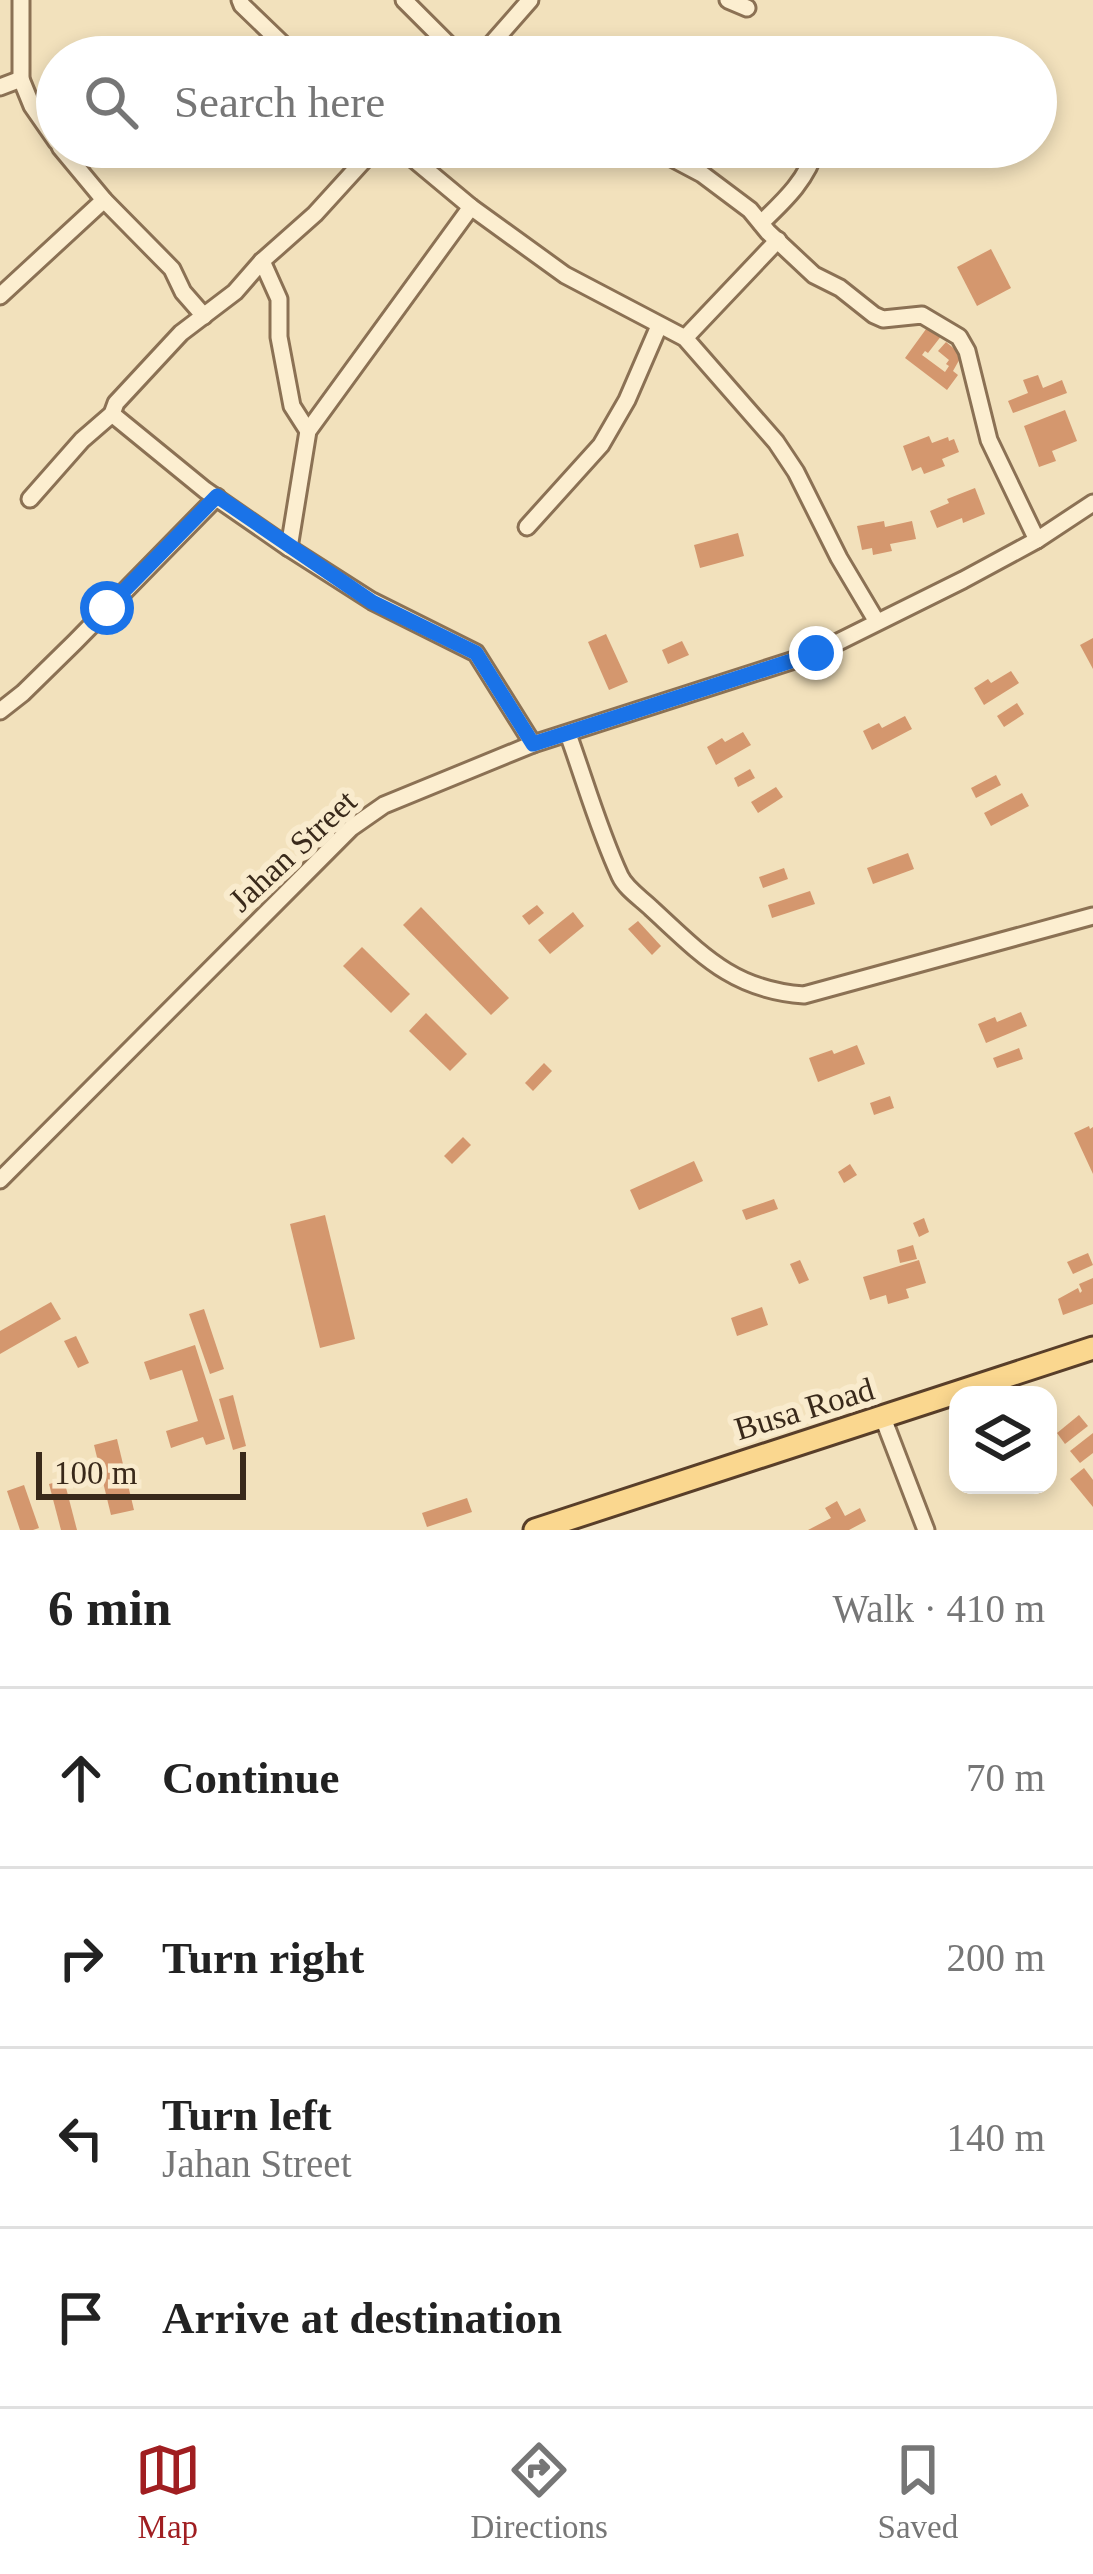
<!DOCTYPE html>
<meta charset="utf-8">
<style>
body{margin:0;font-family:Georgia,serif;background:#f6f6f6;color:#222}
.controls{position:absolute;right:36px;bottom:36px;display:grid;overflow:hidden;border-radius:24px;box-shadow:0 6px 18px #0003}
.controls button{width:108px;height:108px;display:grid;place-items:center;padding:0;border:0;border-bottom:3px solid #e0e0e0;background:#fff;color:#222;font:60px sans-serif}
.scale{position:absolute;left:36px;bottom:30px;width:210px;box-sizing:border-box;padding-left:12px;border:6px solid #39291a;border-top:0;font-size:33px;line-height:42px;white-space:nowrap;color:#39291a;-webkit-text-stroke:9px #f9ebcd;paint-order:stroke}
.stop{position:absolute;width:36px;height:36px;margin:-27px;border:9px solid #1a73e8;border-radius:50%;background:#fff}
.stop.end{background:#1a73e8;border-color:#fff;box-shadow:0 3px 12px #0008}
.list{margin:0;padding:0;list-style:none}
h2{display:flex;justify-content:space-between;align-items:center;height:156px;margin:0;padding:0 48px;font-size:51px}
h2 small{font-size:39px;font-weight:400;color:#767676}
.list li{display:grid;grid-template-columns:78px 1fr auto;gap:36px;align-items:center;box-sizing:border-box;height:180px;padding:0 48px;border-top:3px solid #e0e0e0}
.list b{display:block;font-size:45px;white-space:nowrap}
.list p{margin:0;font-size:39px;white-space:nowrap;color:#767676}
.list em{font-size:39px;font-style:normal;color:#767676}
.icon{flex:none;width:66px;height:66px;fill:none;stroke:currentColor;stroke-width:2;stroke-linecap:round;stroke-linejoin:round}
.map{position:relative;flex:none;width:1093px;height:1530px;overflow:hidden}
.search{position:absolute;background:#fff;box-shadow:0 6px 18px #0003;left:36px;right:36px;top:36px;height:132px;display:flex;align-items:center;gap:30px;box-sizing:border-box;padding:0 42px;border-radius:66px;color:#767676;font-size:45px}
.sheet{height:876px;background:#fff}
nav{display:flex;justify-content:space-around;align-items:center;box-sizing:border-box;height:168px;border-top:3px solid #e0e0e0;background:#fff;font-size:33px;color:#767676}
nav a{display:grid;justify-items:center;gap:6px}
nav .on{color:#a01e21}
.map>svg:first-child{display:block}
</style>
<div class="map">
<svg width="1093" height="1530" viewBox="0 0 1093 1530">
<rect width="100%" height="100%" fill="#f2e1bc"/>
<g fill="#d4976e">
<path d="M991 249 1011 288 977 306 957 267Z"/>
<path d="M929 325 942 335 928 353 925 351 922 355 945 372 949 366 946 364 949 360 938 351 946 342 962 355 953 371 958 375 947 390 905 358Z"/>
<path d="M1038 375 1043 388 1062 380 1067 393 1013 413 1008 401 1028 393 1023 380Z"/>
<path d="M1065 410 1077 441 1052 451 1056 461 1039 467 1024 426Z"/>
<path d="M929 436 932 443 948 437 949 441 954 439 959 452 942 459 945 466 924 474 921 467 912 471 903 446Z"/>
<path d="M975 488 985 514 963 523 962 518 937 528 930 511 949 503 947 499Z"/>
<path d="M884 521 885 527 912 521 916 539 890 544 892 551 873 555 872 548 862 550 857 526Z"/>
<path d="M738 533 744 556 700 568 694 545Z"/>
<path d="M606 634 628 682 609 690 588 642Z"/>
<path d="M1093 638V669L1080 645Z"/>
<path d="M682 641 689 655 668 664 662 650Z"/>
<path d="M1011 671 1019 683 984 705 974 688 988 679 991 683Z"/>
<path d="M1017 703 1024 714 1004 727 997 716Z"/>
<path d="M905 716 912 729 872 750 863 731 879 723 882 728Z"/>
<path d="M743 732 751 745 716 765 707 747 722 738 725 742Z"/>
<path d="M750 769 755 778 738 787 734 778Z"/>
<path d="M996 775 1001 785 976 798 971 788Z"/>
<path d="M776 787 783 797 758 813 751 802Z"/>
<path d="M1022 793 1029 806 991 826 984 813Z"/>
<path d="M908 853 914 869 873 884 867 868Z"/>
<path d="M784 868 788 879 763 888 759 877Z"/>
<path d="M810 891 815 904 772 918 768 905Z"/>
<path d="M537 905 544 913 529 925 522 916Z"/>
<path d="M421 907 509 998 491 1015 403 925Z"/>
<path d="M573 912 584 926 550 954 538 940Z"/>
<path d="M638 921 661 946 652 955 628 929Z"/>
<path d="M362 947 410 994 391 1013 343 966Z"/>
<path d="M1021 1012 1027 1026 986 1043 978 1024 995 1017 997 1022Z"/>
<path d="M426 1013 467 1054 450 1071 409 1031Z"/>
<path d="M857 1045 865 1064 818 1082 809 1058 832 1050 834 1054Z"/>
<path d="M1019 1048 1023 1059 997 1068 993 1058Z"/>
<path d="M544 1063 552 1071 533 1091 525 1083Z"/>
<path d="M890 1096 894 1108 874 1115 870 1103Z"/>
<path d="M1089 1126 1090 1129 1093 1127V1174L1074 1133Z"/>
<path d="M463 1137 471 1145 452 1164 444 1156Z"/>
<path d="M694 1161 703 1181 639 1210 630 1190Z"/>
<path d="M850 1164 857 1175 844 1183 838 1172Z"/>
<path d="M774 1199 778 1209 746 1220 742 1210Z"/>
<path d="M325 1215 355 1339 320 1348 290 1224Z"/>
<path d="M924 1218 929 1232 919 1237 913 1223Z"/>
<path d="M913 1245 917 1259 900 1263 897 1250Z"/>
<path d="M1088 1253 1093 1265 1073 1274 1067 1262Z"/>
<path d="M800 1260 809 1280 799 1284 790 1264Z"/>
<path d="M919 1260 926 1283 906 1289 909 1298 888 1304 886 1295 870 1300 863 1277Z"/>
<path d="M1093 1278V1304L1063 1315 1058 1299 1078 1288 1080 1293 1082 1291 1079 1284Z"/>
<path d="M51 1302 61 1319 0 1354V1331Z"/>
<path d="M762 1307 768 1325 737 1336 731 1318Z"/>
<path d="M204 1309 224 1369 210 1374 189 1314Z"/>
<path d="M76 1336 89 1363 78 1368 64 1341Z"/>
<path d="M195 1345 225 1439 206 1445 203 1437 171 1448 166 1431 198 1421 182 1370 150 1380 144 1362Z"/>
<path d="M233 1395 246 1446 233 1450 219 1399Z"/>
<path d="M1079 1415 1088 1426 1065 1444 1057 1433Z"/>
<path d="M1093 1433V1453L1080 1463 1070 1451Z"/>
<path d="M117 1439 134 1510 111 1515 94 1445Z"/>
<path d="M1084 1468 1093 1480V1507L1070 1479Z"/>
<path d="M64 1480 77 1530H61L49 1484Z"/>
<path d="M24 1485 39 1528 33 1530H20L7 1491Z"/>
<path d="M467 1498 472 1512 427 1527 422 1513Z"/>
<path d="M837 1501 845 1516 860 1508 866 1521 849 1530H808L831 1518 825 1508Z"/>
</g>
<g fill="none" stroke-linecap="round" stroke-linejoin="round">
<g stroke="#8b7154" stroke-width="21">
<g id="minor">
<path d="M21 0V79L32 106 57 142"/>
<path d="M240 0 242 5 296 57"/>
<path d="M404 0 461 57"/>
<path d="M728 0 747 8"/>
<path d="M480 57 530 0"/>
<path d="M0 87 21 79"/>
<path d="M60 147 104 200 172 269 183 292 204 316"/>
<path d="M399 147 471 207 565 275 685 338 776 442 796 472 839 558 877 622"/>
<path d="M651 147 702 174 750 210 768 232 814 275 840 288 874 315 883 319 922 315 959 337 967 351 989 440 1037 540"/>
<path d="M761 223C784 201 808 179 816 147"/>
<path d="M262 261 279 299V337L292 406 308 431"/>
<path d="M0 296 104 200"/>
<path d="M685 338 778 240"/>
<path d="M112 414 205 490 289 548 372 601 476 653 533 744"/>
<path d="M30 499 82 440 112 414 116 403 181 333 235 292 262 261 315 214 376 147"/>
<path d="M527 527 601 445 627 400 659 326"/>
<path d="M289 548 308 431 471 207"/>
<path d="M0 711 23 693 75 642 217 497"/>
<path d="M568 734C585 781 599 831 620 876 626 889 642 899 652 909 702 955 733 990 804 995L1093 916"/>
<path d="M0 1180 351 828 384 805 533 744 816 653 963 580 1037 540 1093 503"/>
<path d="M883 1418 926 1530"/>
</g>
</g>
<g stroke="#583e29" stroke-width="27">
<path id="major" d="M535 1530 1093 1348"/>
</g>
<use href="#minor" stroke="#fceed0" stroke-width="15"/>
<use href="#major" stroke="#fad78f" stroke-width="21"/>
</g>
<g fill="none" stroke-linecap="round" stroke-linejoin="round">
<path stroke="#1a73e8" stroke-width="15" d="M107 608 217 496 372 602 476 653 533 744 816 653"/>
</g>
<g text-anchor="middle" stroke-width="12" stroke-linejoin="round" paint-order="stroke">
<g font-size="33" fill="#39291a" stroke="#f9ebcd">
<text transform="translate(292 850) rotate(-43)" y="12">Jahan Street</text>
<text transform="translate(804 1408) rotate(-17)" y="12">Busa Road</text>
</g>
</g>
</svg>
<div class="controls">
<button><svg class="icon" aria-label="layers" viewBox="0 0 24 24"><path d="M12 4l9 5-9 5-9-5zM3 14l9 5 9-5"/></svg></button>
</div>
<div class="scale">100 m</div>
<div class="stop" style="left:107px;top:608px"></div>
<div class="stop end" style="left:816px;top:653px"></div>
<div class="search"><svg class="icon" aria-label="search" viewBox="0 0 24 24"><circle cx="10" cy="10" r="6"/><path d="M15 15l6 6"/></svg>Search here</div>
</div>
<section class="sheet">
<h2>6 min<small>Walk · 410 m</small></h2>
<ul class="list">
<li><svg class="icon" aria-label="ahead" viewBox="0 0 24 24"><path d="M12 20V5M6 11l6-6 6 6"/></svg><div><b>Continue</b></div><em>70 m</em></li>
<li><svg class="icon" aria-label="right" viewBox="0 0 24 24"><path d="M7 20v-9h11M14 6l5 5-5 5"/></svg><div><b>Turn right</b></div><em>200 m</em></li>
<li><svg class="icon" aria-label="left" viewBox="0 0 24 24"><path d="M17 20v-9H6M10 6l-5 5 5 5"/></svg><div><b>Turn left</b><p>Jahan Street</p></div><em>140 m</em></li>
<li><svg class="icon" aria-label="arrive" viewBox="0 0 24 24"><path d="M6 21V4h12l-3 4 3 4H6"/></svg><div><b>Arrive at destination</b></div></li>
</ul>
</section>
<nav>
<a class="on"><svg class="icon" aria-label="map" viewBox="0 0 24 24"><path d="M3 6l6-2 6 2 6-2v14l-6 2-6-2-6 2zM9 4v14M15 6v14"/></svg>Map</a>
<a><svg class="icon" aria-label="directions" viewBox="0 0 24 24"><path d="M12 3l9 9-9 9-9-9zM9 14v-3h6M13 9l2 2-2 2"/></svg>Directions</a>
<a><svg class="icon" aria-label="saved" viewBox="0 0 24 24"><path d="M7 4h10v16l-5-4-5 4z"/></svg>Saved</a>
</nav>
